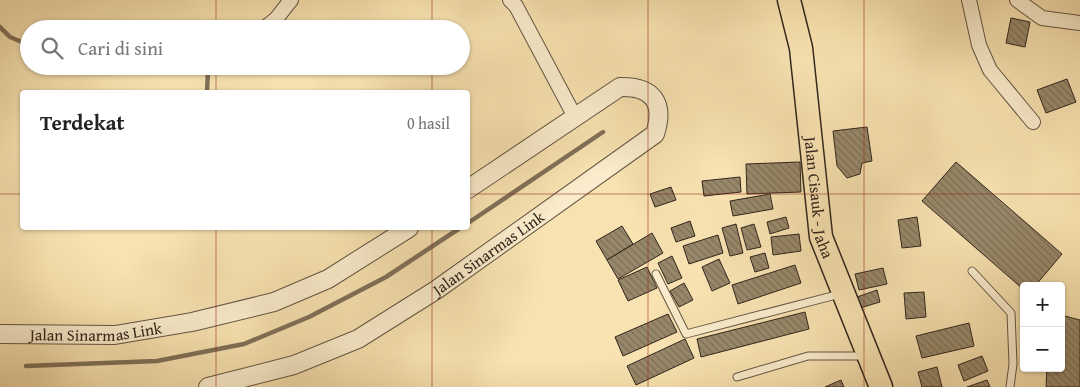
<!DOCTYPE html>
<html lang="id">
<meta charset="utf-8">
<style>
body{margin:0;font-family:"Gentium Book Plus",serif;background:#f6f6f6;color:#222}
.controls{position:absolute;right:15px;bottom:15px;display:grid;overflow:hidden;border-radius:5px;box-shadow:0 1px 4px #0004}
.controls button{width:45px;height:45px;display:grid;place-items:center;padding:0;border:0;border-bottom:1px solid #e0e0e0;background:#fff;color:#222;font:25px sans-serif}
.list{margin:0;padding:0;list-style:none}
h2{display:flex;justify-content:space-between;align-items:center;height:65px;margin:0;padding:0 20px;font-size:21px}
h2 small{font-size:16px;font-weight:400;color:#767676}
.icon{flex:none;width:28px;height:28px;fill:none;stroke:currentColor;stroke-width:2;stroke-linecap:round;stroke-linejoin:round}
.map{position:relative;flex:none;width:1080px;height:387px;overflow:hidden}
.search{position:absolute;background:#fff;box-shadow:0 1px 4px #0004;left:20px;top:20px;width:450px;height:55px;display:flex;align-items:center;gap:12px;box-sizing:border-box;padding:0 18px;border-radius:28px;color:#767676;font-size:19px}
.panel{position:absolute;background:#fff;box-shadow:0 1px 4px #0004;left:20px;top:90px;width:450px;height:140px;border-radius:5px}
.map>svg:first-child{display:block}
</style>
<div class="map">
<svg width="1080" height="387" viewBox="0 0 1080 387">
<defs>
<pattern id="building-back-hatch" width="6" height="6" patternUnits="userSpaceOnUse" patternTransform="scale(1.25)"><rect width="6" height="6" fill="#98886a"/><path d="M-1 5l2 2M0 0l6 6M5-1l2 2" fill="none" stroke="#7d6f57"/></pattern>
</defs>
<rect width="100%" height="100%" fill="#f8e2b1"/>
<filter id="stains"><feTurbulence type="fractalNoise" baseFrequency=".004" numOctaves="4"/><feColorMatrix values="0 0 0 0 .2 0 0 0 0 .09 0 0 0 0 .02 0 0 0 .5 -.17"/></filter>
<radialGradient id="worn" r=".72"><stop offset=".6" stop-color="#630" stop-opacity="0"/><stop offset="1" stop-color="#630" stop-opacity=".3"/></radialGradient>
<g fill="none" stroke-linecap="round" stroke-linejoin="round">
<g stroke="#807058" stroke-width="4.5">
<path d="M0 27 10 37 29 45"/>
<path d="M203 66 208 70 207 92"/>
<path d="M468 223 603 132"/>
<path d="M26 366 157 361 244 344 309 317 386 277 460 228"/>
</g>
</g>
<g fill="url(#building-back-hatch)" stroke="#31261d">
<path d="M1011 18 1030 22 1025 47 1006 43Z"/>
<path d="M1067 79 1076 102 1046 113 1037 90Z"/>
<path d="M867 127 872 161 862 163 860 174 847 178 837 166 833 131Z"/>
<path d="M800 162 801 192 747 194 746 164Z"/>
<path d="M956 162 1062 254 1035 286H1024V290L922 201Z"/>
<path d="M740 177 741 192 704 196 702 181Z"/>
<path d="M671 187 676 200 655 207 650 194Z"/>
<path d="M770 194 773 209 733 216 730 201Z"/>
<path d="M786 217 789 228 770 234 767 222Z"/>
<path d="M917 217 921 246 902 248 898 220Z"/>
<path d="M690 221 695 236 676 242 671 228Z"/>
<path d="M736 224 743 253 730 256 722 228Z"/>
<path d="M754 224 761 247 747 250 741 228Z"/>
<path d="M622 226 633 244 607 260 596 241Z"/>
<path d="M652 233 663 253 618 279 607 260Z"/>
<path d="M799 234 801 251 773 255 771 237Z"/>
<path d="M718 235 723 253 689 264 683 246Z"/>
<path d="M765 253 769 268 755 272 750 257Z"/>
<path d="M672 256 682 278 668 284 658 263Z"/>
<path d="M719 259 730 283 712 291 702 267Z"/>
<path d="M795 265 801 283 738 304 732 285Z"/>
<path d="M647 267 657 288 628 301 618 280Z"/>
<path d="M883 268 887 284 859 290 855 274Z"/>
<path d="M684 283 693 300 679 307 670 291Z"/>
<path d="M877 290 880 302 860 308 857 297Z"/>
<path d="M924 292 926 317 906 319 904 293Z"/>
<path d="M805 312 809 329 701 357 697 339Z"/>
<path d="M668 314 677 332 623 356 615 337Z"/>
<path d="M1061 315 1080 320V387H1046L1047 368H1061Z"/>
<path d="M969 323 974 346 922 358 916 336Z"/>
<path d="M685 339 694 358 636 385 627 366Z"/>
<path d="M982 356 988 371 964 381 958 365Z"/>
<path d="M937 367 942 387H922L918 372Z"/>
<path d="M841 380 844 387H825Z"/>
<path d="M987 380 990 387H967Z"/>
</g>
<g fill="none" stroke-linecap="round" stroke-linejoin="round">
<g stroke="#635542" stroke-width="9">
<g id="service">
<path d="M972 271 1011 313 1013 364 1010 387"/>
<path d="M656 274 686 334 840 294"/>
<path d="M737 377 808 356H866"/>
</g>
</g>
<g stroke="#635542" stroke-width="16">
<g id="minor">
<path d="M510 0 516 6 575 117"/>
<path d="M969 0 979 45 990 70 1033 122"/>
<path d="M1017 0 1042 18 1080 23"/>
<path d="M263 29 276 19 291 0"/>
</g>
</g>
<g stroke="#635542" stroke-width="20">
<g id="tertiary">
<path id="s1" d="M0 334 115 335 192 322 274 302 328 279 409 228"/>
<path id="s2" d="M208 387 294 365 358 339 436 290 655 134C665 103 653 86 620 87L468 189"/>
</g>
</g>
<g stroke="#31261d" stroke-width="25">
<g id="primary">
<path id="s3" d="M789 0 801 48 821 237 881 387"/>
</g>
</g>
<use href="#service" stroke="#faeccc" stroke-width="7"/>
<use href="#minor" stroke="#faeccc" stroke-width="14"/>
<use href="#tertiary" stroke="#faeccc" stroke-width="18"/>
<use href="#primary" stroke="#f8e2b1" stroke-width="22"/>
</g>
<path fill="none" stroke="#8f2418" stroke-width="1" stroke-opacity="0.55" d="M216 0V29M432 0V29M648 0V387M864 0V387M216 66V92M432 66V92M0 194H22M468 194H1080M216 228V387M432 228V387"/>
<g text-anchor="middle" stroke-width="4" stroke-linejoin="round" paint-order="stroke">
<g font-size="16" fill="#31261d" stroke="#faeccc">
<text dy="6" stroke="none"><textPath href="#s3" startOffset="200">Jalan Cisauk - Jaha</textPath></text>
<text dy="6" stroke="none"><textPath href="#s2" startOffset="314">Jalan Sinarmas Link</textPath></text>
<text dy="6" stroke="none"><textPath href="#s1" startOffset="96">Jalan Sinarmas Link</textPath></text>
</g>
</g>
<rect width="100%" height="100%" filter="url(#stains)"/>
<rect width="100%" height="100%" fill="url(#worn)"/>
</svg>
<div class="controls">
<button>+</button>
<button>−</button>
</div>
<div class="search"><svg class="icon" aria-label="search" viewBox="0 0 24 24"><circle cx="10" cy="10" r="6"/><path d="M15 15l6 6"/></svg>Cari di sini</div>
<section class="panel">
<h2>Terdekat<small>0 hasil</small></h2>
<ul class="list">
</ul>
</section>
</div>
